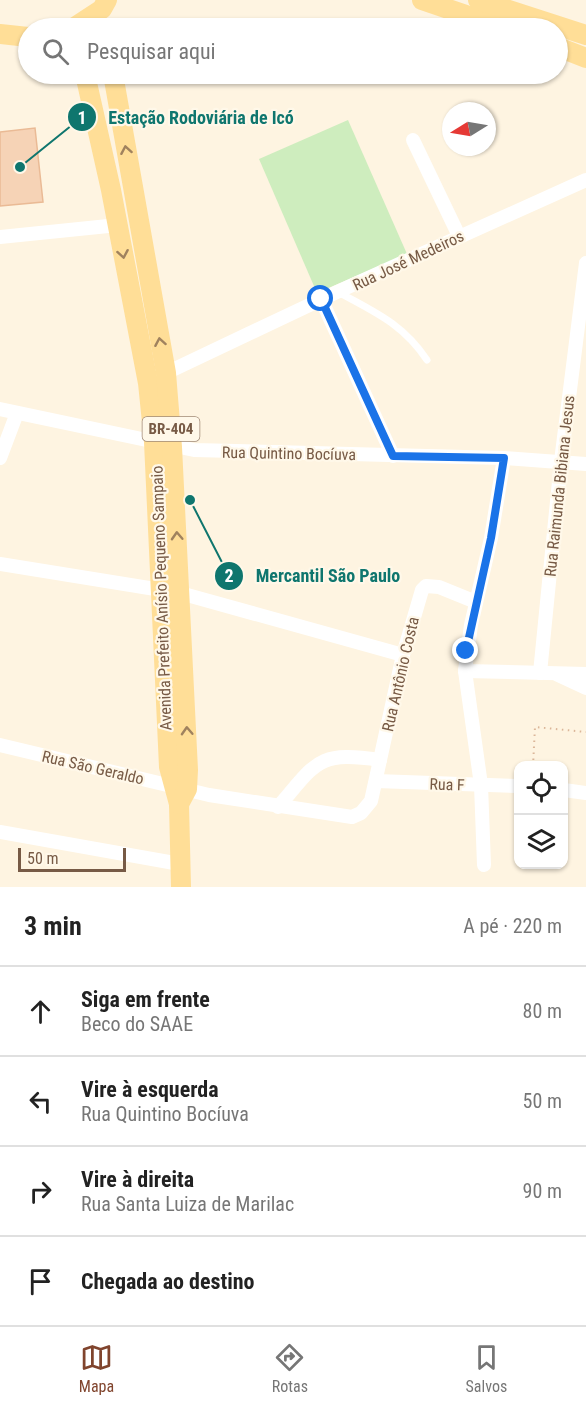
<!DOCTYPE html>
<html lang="pt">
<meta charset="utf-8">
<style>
body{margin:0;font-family:"Roboto Condensed",sans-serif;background:#f6f6f6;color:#222}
.controls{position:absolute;right:18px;bottom:18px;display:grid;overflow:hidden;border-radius:12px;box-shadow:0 2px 4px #0004}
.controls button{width:54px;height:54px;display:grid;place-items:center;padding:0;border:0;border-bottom:2px solid #e0e0e0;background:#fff;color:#222;font:30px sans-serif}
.compass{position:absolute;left:442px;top:102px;width:54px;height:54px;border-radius:50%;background:#fff;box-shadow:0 2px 4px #0004;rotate:259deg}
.scale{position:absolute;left:18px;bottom:15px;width:108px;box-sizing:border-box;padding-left:6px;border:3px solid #775a45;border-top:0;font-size:16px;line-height:21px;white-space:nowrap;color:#775a45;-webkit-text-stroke:4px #fff8e9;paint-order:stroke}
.stop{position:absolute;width:18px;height:18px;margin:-14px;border:4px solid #1a73e8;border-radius:50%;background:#fff}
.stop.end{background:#1a73e8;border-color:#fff;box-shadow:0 2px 6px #0008}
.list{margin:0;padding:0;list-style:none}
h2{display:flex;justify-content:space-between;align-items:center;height:78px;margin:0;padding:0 24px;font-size:26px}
h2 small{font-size:20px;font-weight:400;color:#767676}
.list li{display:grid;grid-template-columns:39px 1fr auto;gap:18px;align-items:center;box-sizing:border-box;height:90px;padding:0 24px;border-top:2px solid #e0e0e0}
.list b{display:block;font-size:22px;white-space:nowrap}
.list p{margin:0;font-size:20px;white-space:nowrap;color:#767676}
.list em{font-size:20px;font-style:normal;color:#767676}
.icon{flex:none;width:33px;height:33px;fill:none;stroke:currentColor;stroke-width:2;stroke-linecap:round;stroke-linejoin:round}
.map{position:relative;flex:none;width:586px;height:887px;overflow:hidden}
.search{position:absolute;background:#fff;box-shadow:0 2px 4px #0004;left:18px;right:18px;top:18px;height:66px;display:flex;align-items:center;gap:15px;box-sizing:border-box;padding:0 21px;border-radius:33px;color:#767676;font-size:22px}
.sheet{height:438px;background:#fff}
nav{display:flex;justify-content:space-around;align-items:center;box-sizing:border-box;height:84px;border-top:2px solid #e0e0e0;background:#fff;font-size:16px;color:#767676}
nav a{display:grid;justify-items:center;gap:3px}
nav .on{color:#80442d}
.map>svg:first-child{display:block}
</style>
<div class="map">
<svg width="586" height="887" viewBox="0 0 586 887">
<rect width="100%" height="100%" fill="#fef4e1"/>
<path fill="#ceedbe" d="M348 120 407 254 317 293 259 159Z"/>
<path fill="#f6d3b6" stroke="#eaba95" stroke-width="1.5" d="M35 128 43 202 0 206V132Z"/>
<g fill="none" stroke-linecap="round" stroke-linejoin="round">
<path stroke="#dbb699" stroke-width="2" stroke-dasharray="1.5 4.5" stroke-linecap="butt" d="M533 766 535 727 586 732"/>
<path stroke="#fff" stroke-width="7" d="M338 292C375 312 403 324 427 360"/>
<g stroke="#fff" stroke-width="14">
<path d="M413 140 459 236"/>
<path d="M0 237 118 225"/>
<path d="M321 299 393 456"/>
<path d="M166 373 337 292 586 180"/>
<path d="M0 409 194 450 504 458 586 464"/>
<path d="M0 458 17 413"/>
<path d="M0 564 180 593 403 655"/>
<path d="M465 671 586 674"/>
<path d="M540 673 561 461 586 263"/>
<path d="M558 675 586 688"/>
<path d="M0 745 209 795 352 817 361 813 371 801 403 655 422 590 426 586 439 587 476 602"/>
<path d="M376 781 518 786"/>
<path d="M564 790 586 793"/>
<path d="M278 807C317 762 317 751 380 760"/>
<path d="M0 832 180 864"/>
<path d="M484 865 481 785 465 671 471 625 491 538 504 458"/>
</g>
<g stroke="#ffde97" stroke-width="20">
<path d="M422 0 504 28"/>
<path d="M478 0 586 35"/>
<path d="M73 28 102 9 107 0"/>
<path d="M0 34 28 37"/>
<path d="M558 47 586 58"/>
<path d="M85 74 111 190 148 383 154 442 169 767 179 804 181 887"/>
<path d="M113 74 166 373 172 447 188 770 187 789 179 804"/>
</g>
</g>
<defs><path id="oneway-chevron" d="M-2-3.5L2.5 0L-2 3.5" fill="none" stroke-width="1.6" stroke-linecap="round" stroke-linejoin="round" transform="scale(1.5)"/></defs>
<g stroke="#a0825e">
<use href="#oneway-chevron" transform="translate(126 150) rotate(-100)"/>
<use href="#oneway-chevron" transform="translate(123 254) rotate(80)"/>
<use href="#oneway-chevron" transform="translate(160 342) rotate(-100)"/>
<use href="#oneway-chevron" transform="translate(177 536) rotate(-93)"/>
<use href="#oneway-chevron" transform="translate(187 731) rotate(-93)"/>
</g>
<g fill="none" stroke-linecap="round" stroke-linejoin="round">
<path stroke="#1a73e8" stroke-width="8" d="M321 299 393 456 504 458 491 538 466 651"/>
</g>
<g text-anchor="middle" stroke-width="4.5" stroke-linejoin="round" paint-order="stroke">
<rect fill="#fff8e9" stroke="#a08976" stroke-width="1.5" x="142.5" y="417" width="57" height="24" rx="4.5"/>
<g font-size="15" font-weight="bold" fill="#775a45">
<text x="171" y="434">BR-404</text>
</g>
<g font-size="16" fill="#775a45" stroke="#fff8e9">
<text transform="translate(408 260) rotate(-25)" y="6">Rua José Medeiros</text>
<text transform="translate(289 453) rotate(1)" y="6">Rua Quintino Bocíuva</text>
<text transform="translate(559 486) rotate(-84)" y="6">Rua Raimunda Bibiana Jesus</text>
<text transform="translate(161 598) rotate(-92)" y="6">Avenida Prefeito Anísio Pequeno Sampaio</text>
<text transform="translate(400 674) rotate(-77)" y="6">Rua Antônio Costa</text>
<text transform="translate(93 767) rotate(13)" y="6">Rua São Geraldo</text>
<text transform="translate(447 784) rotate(2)" y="6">Rua F</text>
</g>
</g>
<path fill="none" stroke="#0f766e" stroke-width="2" d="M20 167L82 117M190 500L229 576"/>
<g fill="#0f766e" stroke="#fff8e9" stroke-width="2">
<circle cx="20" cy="167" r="6"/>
<circle cx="190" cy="500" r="6"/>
<circle cx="82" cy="117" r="15"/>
<circle cx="229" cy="576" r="15"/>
</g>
<g font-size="18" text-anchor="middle" font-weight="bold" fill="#fff">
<text x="82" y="124">1</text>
<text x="229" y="582">2</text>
</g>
<g font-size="18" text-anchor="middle" font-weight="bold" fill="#0f766e" stroke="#fff8e9" stroke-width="4.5" stroke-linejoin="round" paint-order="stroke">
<text x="201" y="124">Estação Rodoviária de Icó</text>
<text x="328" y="582">Mercantil São Paulo</text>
</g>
</svg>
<div class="controls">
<button><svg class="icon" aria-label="locate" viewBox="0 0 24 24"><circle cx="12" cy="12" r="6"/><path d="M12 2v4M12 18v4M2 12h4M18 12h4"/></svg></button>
<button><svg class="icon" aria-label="layers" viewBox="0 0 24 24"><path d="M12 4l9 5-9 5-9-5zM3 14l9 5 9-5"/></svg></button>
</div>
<svg class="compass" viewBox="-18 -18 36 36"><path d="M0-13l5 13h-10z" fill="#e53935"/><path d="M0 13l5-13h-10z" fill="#767676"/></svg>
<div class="scale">50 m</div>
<div class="stop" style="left:321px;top:299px"></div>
<div class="stop end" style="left:466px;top:651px"></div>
<div class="search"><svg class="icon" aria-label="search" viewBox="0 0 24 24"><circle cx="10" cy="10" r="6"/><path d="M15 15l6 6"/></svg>Pesquisar aqui</div>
</div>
<section class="sheet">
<h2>3 min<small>A pé · 220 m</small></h2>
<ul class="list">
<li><svg class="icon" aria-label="ahead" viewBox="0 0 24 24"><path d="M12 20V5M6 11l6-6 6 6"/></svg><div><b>Siga em frente</b><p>Beco do SAAE</p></div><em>80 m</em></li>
<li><svg class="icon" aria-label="left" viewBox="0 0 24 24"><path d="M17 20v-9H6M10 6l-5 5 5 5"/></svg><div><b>Vire à esquerda</b><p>Rua Quintino Bocíuva</p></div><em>50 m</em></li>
<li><svg class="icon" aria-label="right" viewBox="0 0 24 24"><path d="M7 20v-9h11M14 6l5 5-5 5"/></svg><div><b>Vire à direita</b><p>Rua Santa Luiza de Marilac</p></div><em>90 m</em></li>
<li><svg class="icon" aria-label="arrive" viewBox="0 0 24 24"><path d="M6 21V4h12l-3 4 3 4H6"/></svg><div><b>Chegada ao destino</b></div></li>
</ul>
</section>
<nav>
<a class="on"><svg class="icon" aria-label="map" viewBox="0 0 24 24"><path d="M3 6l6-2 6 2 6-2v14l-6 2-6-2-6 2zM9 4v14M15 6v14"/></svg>Mapa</a>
<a><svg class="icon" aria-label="directions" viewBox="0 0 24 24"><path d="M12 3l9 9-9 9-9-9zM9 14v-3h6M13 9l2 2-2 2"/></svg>Rotas</a>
<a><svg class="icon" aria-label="saved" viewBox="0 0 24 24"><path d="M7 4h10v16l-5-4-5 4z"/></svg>Salvos</a>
</nav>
